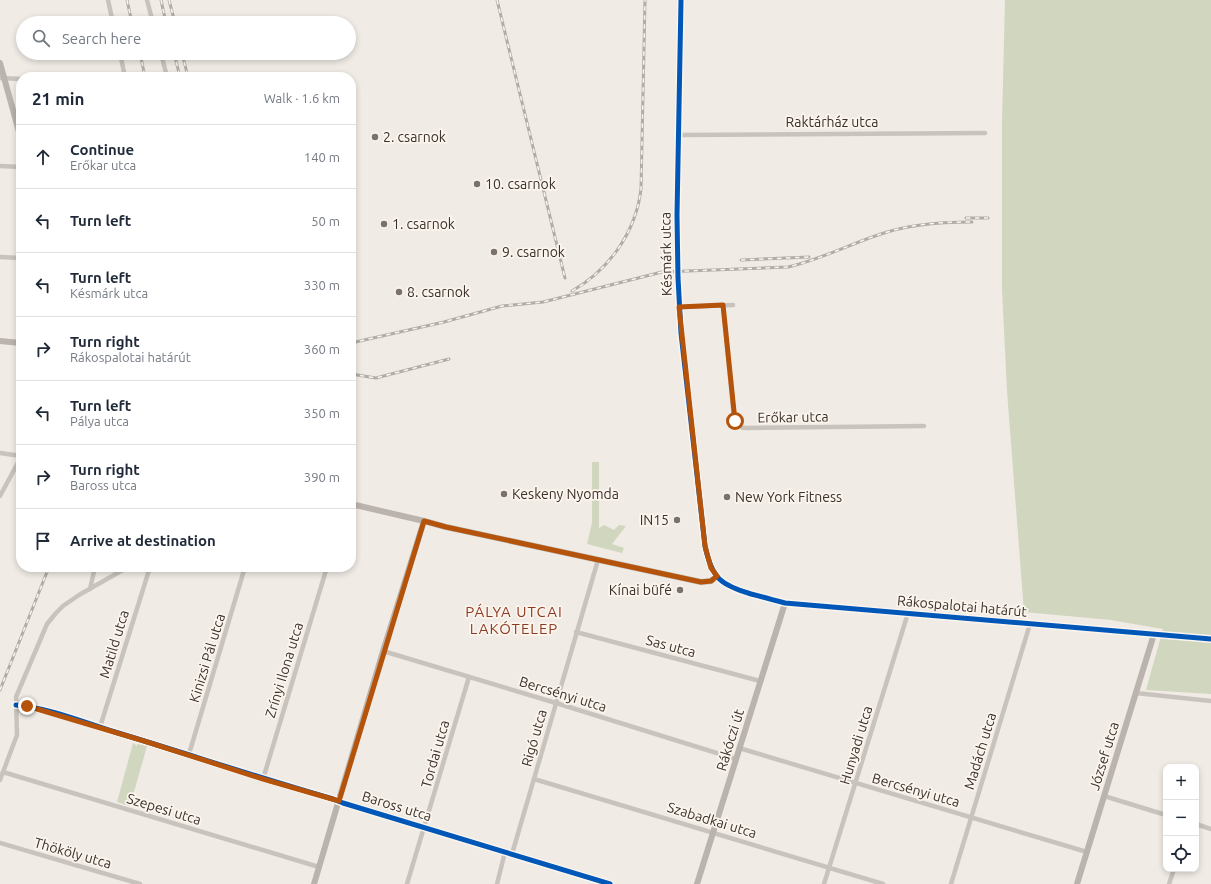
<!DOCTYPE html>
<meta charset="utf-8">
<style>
body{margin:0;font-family:Ubuntu,sans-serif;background:#f6f6f7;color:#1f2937}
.controls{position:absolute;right:12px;bottom:12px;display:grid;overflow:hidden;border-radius:8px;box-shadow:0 2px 6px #0003}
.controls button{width:36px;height:36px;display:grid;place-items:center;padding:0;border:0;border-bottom:1px solid #e0e1e3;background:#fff;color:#1f2937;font:20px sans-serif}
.stop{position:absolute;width:12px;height:12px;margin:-9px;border:3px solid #b45309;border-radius:50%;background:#fff}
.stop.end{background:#b45309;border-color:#fff;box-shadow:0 1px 4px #0008}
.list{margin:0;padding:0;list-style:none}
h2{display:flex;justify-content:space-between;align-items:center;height:52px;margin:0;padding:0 16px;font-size:17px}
h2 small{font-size:13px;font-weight:400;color:#747a83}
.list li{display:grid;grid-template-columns:26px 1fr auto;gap:12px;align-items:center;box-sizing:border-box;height:64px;padding:0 16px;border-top:1px solid #e0e1e3}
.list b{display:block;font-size:15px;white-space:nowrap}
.list p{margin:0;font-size:13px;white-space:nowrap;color:#747a83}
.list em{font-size:13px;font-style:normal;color:#747a83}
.icon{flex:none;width:22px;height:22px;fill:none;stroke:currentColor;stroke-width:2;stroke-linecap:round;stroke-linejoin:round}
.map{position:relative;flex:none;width:1211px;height:884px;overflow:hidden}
.search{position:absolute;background:#fff;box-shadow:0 2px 6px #0003;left:16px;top:16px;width:340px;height:44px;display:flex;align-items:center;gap:10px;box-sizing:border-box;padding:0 14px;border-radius:22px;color:#747a83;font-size:15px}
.panel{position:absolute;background:#fff;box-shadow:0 2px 6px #0003;left:16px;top:72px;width:340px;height:500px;border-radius:16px}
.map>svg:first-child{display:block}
</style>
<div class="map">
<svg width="1211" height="884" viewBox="0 0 1211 884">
<rect width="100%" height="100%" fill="#f0ebe5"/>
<g fill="#d1d6bf">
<path d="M1005 0H1211V694L1146 690 1163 629 1111 620 1024 612 1007 391 1002 289V123Z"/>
<path d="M592 462H599V528L604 525 614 530 619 525 626 526 612 544 624 548 622 553 587 544 592 523Z"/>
<path d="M133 743 137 746V744L147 746 130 806 117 802Z"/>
</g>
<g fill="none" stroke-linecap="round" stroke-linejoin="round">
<g stroke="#c9c3be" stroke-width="4.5">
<path d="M108 0 113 23"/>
<path d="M147 0 153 23"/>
<path d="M120 53 125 77"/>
<path d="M161 53 167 77"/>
<path d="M0 78 21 79"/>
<path d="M679 135 985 133"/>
<path d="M0 166 21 167"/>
<path d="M0 257 21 258"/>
<path d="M723 305 734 418C736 424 740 428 746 428L924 426"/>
<path d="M679 307 733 305"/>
<path d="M0 453 21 456"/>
<path d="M0 496 21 457"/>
<path d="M90 589 95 567"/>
<path d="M576 632 760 681"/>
<path d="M383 651 556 703 736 759"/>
<path d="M1136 693 1211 701"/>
<path d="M16 705C49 708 83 722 115 732 188 754 260 778 333 799L343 803 610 884"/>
<path d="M100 727 150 567"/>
<path d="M739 748 1087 852"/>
<path d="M189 754 245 567"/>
<path d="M3 772 319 867"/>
<path d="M263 779 327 567"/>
<path d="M534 779 883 884"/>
<path d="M0 780 17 735 16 697 47 624 56 613 63 606 79 595 128 567"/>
<path d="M1104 796 1166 815"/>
<path d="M1196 824 1211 829"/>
<path d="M0 843 140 884"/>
<path d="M512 854 598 560"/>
<path d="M407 884 469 677"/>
<path d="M497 884 505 852"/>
<path d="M824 884 908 613"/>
<path d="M951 884 1030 624"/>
<path d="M1169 884 1174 869"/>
</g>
<g stroke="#bab3ae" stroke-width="6">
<path d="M681 0 677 215 678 278 681 333 705 546C712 579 721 585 751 594 763 597 774 600 785 603L1211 639"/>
<path d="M0 63 21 139"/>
<path d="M0 341 21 343"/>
<path d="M351 504 424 521 446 527 701 582 711 581 717 576"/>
<path d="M314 884 383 651 424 521"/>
<path d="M697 884 785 603"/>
<path d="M1077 884 1154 634"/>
</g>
<g stroke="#b1aca8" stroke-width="3">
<g id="rail">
<path d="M127 0 132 23"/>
<path d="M161 0 166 23"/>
<path d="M169 0 175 23"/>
<path d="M497 0 565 278"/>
<path d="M140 53 145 77"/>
<path d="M174 53 180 77"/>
<path d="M182 53 188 77"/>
<path d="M966 218H988"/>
<path d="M741 260 809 257"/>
<path d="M572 291C609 270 636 232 641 189L645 0"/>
<path d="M351 343 444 322 502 306 543 302 662 272 788 267C819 260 848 245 878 235 908 224 941 222 972 222"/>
<path d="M351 374 376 378 449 359"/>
<path d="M0 690 49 567"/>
</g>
</g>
<use href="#rail" stroke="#fbf5ee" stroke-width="1.5" stroke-dasharray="4.5" stroke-linecap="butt"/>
<g stroke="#fbf5ee" stroke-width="8">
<g id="cycleway">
<path d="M681 0 677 215 678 278 681 333 705 546C712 579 721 585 751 594 763 597 774 600 785 603L1211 639"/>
<path d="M16 705C49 708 83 722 115 732 188 754 260 778 333 799L343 803 610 884"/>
</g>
</g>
<use href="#cycleway" stroke="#0057b8" stroke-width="5"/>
</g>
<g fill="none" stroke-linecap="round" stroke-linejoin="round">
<path stroke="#b45309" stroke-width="5" d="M27 706 144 741 263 779 339 801 424 521 446 527 701 582 711 581 717 576 711 568 705 546 679 307 723 305 735 421"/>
</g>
<g fill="#7a716c" stroke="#fbf5ee" stroke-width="1.5">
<circle cx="375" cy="137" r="4"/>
<circle cx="477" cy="184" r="4"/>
<circle cx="384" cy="224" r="4"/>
<circle cx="494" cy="252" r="4"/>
<circle cx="399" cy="292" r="4"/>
<circle cx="504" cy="494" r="4"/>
<circle cx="727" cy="497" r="4"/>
<circle cx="677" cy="520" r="4"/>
<circle cx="680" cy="590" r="4"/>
</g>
<g text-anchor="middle" stroke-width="3.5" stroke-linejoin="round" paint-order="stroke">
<g font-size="14" fill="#3b302b" stroke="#fbf5ee">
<text x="832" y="127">Raktárház utca</text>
<text transform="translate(666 254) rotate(-91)" y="5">Késmárk utca</text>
<text transform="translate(793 417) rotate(-1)" y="5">Erőkar utca</text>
<text transform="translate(962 606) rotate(5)" y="5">Rákospalotai határút</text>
<text transform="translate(114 644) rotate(-73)" y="5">Matild utca</text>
<text transform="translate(671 646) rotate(15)" y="5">Sas utca</text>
<text transform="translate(207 658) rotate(-73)" y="5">Kinizsi Pál utca</text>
<text transform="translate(284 670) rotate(-73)" y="5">Zrínyi Ilona utca</text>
<text transform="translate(563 694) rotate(17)" y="5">Bercsényi utca</text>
<text transform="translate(534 738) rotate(-74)" y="5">Rigó utca</text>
<text transform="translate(730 740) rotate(-73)" y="5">Rákóczi út</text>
<text transform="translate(856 745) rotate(-73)" y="5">Hunyadi utca</text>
<text transform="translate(980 751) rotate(-73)" y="5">Madách utca</text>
<text transform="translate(435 754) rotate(-74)" y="5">Tordai utca</text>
<text transform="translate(1104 756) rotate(-73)" y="5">József utca</text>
<text transform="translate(916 790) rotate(16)" y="5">Bercsényi utca</text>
<text transform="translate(397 806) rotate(17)" y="5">Baross utca</text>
<text transform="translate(164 809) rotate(17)" y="5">Szepesi utca</text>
<text transform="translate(712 820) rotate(17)" y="5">Szabadkai utca</text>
<text transform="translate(73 853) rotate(16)" y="5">Thököly utca</text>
</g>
<g font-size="14" fill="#3b302b" stroke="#fbf5ee" text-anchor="start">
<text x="383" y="142">2. csarnok</text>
<text x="485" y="189">10. csarnok</text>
<text x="392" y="229">1. csarnok</text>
<text x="502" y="257">9. csarnok</text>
<text x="407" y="297">8. csarnok</text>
<text x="512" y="499">Keskeny Nyomda</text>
<text x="735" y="502">New York Fitness</text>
<text x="669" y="525" text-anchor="end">IN15</text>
<text x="672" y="595" text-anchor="end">Kínai büfé</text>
</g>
<g font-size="15" letter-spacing="1" fill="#8c3b22" stroke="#fbf5ee">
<text x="514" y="617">PÁLYA UTCAI<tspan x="514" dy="17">LAKÓTELEP</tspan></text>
</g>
</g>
</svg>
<div class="controls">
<button>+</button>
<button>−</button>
<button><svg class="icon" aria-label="locate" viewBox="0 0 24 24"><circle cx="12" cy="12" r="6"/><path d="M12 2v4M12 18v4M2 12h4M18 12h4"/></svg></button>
</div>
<div class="stop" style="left:735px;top:421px"></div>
<div class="stop end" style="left:27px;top:706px"></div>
<div class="search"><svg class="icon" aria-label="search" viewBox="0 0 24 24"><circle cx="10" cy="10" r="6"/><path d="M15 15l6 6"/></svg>Search here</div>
<section class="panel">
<h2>21 min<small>Walk · 1.6 km</small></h2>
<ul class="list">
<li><svg class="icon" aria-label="ahead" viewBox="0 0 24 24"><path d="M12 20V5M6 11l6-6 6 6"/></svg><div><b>Continue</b><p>Erőkar utca</p></div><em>140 m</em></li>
<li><svg class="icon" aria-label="left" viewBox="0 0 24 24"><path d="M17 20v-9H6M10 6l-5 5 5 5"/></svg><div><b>Turn left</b></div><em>50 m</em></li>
<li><svg class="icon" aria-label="left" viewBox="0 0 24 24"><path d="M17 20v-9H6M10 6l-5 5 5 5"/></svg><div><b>Turn left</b><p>Késmárk utca</p></div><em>330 m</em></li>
<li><svg class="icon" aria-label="right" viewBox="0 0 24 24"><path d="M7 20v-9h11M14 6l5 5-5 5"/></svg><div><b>Turn right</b><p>Rákospalotai határút</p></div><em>360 m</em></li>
<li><svg class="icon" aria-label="left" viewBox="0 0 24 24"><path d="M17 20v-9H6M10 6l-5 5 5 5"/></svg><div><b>Turn left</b><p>Pálya utca</p></div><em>350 m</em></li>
<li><svg class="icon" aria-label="right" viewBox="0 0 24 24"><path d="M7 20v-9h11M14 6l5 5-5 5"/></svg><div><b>Turn right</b><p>Baross utca</p></div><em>390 m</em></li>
<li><svg class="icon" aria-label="arrive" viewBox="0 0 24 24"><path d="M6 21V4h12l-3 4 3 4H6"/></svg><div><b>Arrive at destination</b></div></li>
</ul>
</section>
</div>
